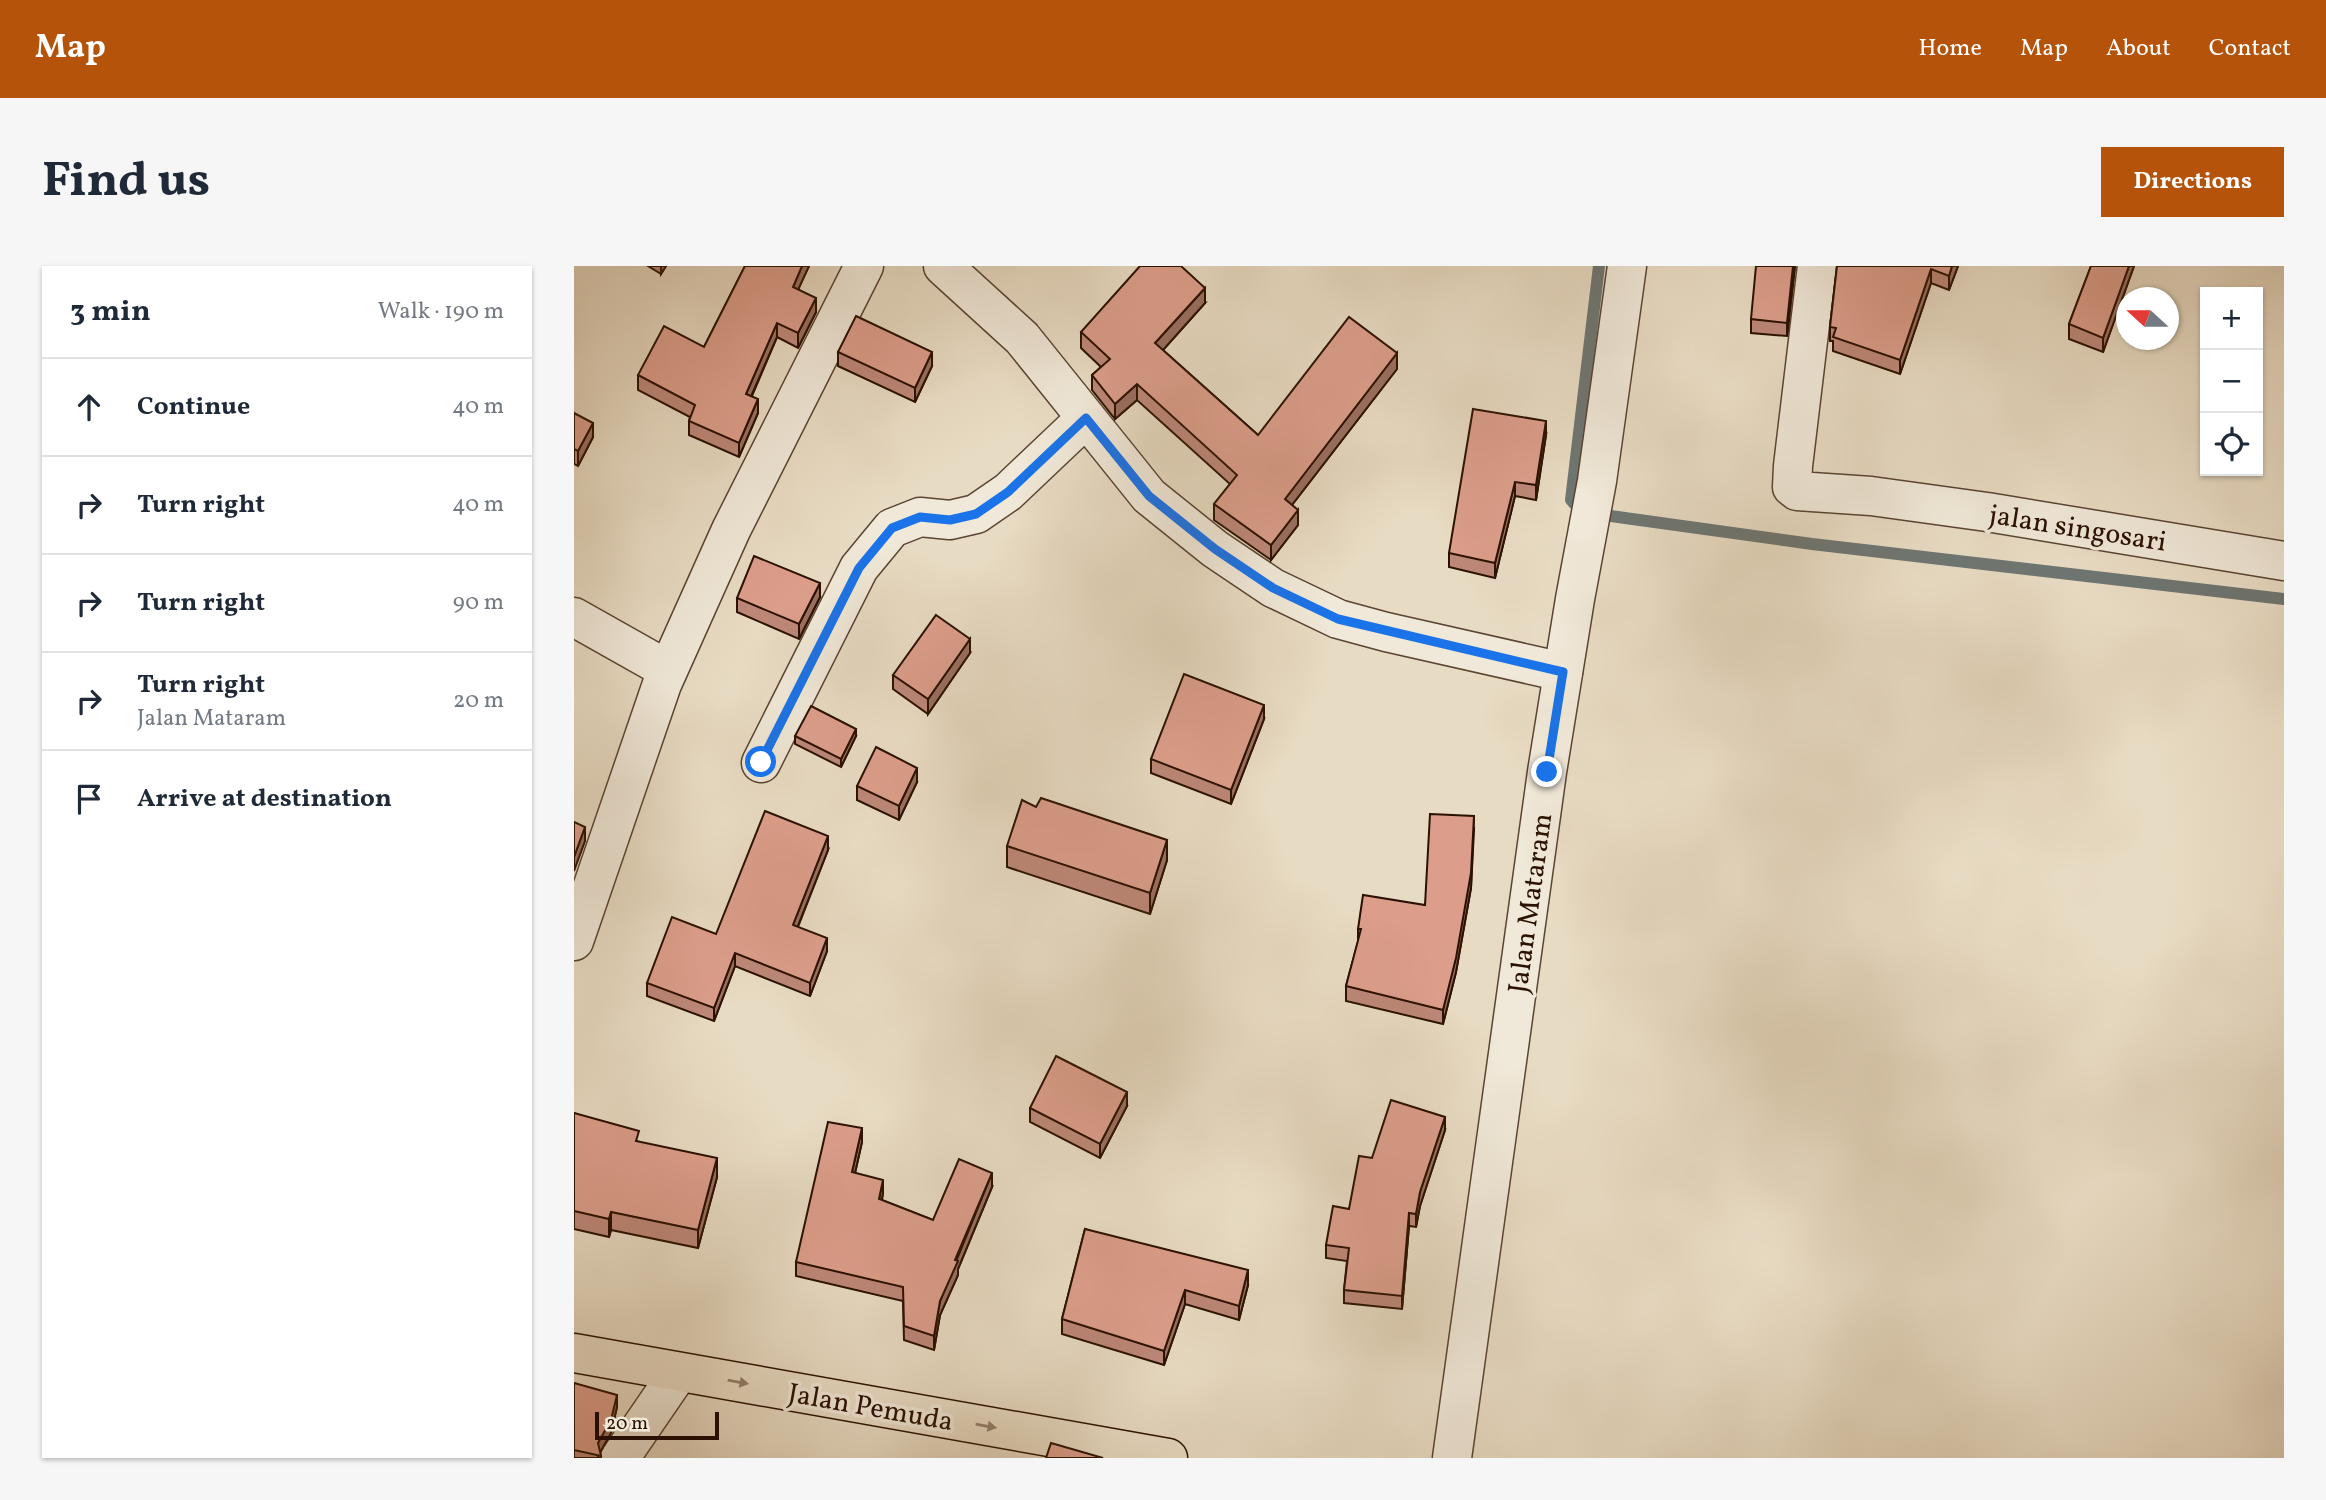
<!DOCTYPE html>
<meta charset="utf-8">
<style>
body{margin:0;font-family:Vollkorn,serif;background:#f6f6f7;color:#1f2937}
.controls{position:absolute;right:21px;top:21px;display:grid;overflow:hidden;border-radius:0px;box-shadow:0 2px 5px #0004}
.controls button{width:63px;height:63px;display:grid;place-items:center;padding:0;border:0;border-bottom:2px solid #e0e1e3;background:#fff;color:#1f2937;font:35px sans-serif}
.compass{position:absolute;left:1542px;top:21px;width:63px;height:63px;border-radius:50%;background:#fff;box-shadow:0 2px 5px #0004;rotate:291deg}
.scale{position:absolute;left:21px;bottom:18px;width:124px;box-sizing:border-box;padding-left:7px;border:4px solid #2b1101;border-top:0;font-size:19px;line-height:24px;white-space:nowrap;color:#2b1101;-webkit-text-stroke:5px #f0e8d8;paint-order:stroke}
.stop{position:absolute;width:21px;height:21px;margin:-16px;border:5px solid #1a73e8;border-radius:50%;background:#fff}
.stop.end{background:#1a73e8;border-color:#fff;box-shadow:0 2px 7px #0008}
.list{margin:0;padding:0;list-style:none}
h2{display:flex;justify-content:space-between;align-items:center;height:91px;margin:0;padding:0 28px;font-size:30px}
h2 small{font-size:23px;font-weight:400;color:#747a83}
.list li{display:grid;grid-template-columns:46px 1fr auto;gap:21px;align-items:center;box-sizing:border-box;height:98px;padding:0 28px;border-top:2px solid #e0e1e3}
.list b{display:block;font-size:26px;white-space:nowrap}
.list p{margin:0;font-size:23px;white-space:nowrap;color:#747a83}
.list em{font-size:23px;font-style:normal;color:#747a83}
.icon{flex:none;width:38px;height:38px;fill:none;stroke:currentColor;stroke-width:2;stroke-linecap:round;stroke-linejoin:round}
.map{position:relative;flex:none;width:1710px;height:1192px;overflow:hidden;border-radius:0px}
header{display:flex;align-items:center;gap:42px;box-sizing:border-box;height:98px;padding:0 35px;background:#b45309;color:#fff}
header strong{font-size:33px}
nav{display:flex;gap:38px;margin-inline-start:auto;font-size:24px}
.intro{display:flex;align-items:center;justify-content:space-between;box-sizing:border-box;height:168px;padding:0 42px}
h1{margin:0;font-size:49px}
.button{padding:18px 32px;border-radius:0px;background:#b45309;color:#fff;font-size:24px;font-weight:700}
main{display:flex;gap:42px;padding:0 42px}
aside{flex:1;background:#fff;border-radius:0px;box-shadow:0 2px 5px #0004}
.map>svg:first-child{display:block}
</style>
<header>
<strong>Map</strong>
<nav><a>Home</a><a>Map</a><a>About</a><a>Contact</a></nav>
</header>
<div class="intro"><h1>Find us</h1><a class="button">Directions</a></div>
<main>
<aside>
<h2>3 min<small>Walk · 190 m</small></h2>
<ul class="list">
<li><svg class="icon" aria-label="ahead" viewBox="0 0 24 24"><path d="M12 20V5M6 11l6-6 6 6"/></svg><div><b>Continue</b></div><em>40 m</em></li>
<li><svg class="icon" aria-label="right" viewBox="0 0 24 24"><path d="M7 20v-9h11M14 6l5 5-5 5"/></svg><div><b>Turn right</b></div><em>40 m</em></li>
<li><svg class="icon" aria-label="right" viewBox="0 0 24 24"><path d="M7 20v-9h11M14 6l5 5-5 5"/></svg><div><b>Turn right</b></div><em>90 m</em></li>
<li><svg class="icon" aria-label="right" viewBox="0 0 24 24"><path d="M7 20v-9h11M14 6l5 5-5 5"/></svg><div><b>Turn right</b><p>Jalan Mataram</p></div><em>20 m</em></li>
<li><svg class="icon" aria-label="arrive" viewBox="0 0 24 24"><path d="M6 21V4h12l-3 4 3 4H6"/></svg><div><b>Arrive at destination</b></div></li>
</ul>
</aside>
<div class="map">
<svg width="1710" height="1192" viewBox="0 0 1710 1192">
<rect width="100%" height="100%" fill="#e8dbc3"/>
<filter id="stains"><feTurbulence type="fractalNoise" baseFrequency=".00286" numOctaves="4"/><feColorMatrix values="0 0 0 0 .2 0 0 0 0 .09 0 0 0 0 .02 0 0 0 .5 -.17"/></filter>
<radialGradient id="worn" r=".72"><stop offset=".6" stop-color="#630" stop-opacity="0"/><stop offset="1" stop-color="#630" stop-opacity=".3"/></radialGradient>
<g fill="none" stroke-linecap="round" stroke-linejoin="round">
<path stroke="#6e7672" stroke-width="12" d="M1025 0 997 234 1008 246 1238 278 1710 333"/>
<g stroke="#5a4432" stroke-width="41">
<g id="minor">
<path d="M369 0 448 72 575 230 641 283 699 322 764 353 812 366 989 406"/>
<path d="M1243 0 1219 200 1218 221 1223 225 1297 230 1413 246 1710 295"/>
<path d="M0 351 94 404"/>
<path d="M187 497 285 302 318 262 346 251 376 254 402 248 434 226 512 152"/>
<path d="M0 675 88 418 157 264 290 0"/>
<path d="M46 1192 105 1106"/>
<path d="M878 1192 973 506 1001 333 1023 215 1053 0"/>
</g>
</g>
<g stroke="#2b1101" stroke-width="41">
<path id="major" d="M0 1087 594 1192"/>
</g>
<use href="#minor" stroke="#f0e8d8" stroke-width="38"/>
<use href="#major" stroke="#e8dbc3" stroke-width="38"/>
</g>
<g fill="#bd8878" stroke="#2b1101" stroke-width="2">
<path d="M74 0H92L87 8Z"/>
<path d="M171 0H235L224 23 242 46 224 82 203 71 178 130 184 147 165 191 115 169V155L116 151 64 124V109L130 81Z"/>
<path d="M1221 0 1213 70 1177 67V53Z"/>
<path d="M1263 0H1384L1375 24 1357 17 1326 108 1259 85V75H1256V61Z"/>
<path d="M1517 0H1560L1529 86 1495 73V58Z"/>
<path d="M631 37 589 84 684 169 823 103 718 239 724 259 697 294 640 254V238L656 218 563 134 541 153 518 124V109L527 101 507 82V66Z"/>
<path d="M264 86 358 100 341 136 264 100Z"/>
<path d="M0 147 19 171 4 200 0 198Z"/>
<path d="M972 169 962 234 941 230 921 312 875 301V287Z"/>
<path d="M246 331 225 373 163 346V332Z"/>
<path d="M396 387 354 448 319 423V409Z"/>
<path d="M690 453 657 538 577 507V493Z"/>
<path d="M221 470H282L267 501 221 478Z"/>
<path d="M343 516 325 554 283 534V520Z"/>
<path d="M462 541 593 594 576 648 433 601V580Z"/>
<path d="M900 564 897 622 882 706 869 758 772 735V720L784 676V663L851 639Z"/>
<path d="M254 584 224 661 253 685 236 730 161 700 140 755 73 730V717L142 668Z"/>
<path d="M553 840 526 892 456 856V842Z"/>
<path d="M0 847 143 911 124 982 37 964 35 971 0 963Z"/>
<path d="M871 864 846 940 842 961 835 960 828 1043 770 1037V1024L773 995 752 992V979L775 943 798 892Z"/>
<path d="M288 876 281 907 309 927 308 934 359 954 418 921 384 1003V1009L366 1049 360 1084 330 1074 329 1035 222 1010V996Z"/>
<path d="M511 963 674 1019 665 1054 611 1038 590 1099 488 1068V1053Z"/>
<path d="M0 1117 43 1141 37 1167 26 1186 27 1192H0Z"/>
</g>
<g fill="#9a6f61" stroke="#2b1101" stroke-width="2">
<path d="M87 0H92L87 8Z"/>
<path d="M228 0H235L219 35V21Z"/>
<path d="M1219 0H1221L1213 70V57Z"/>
<path d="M1378 0H1384L1375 24V10Z"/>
<path d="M1555 0H1560L1529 86V72Z"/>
<path d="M1357 3V17L1326 108V94Z"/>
<path d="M631 22V37L581 93V77Z"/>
<path d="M242 32V46L224 82V67Z"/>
<path d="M203 57V71L172 142V128Z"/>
<path d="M358 86V100L341 136V122Z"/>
<path d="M823 87V103L711 248V233Z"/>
<path d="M563 118V134L541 153V138Z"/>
<path d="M184 133V147L165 191V177Z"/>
<path d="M972 155V169L962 234V219Z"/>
<path d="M19 157V171L4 200V185Z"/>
<path d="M941 216V230L921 312V297Z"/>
<path d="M724 244V259L697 294V279Z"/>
<path d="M246 317V331L225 373V358Z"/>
<path d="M396 373V387L354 448V433Z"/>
<path d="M690 439V453L657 538V524Z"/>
<path d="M282 463V470L267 501V493Z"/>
<path d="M343 502V516L325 554V540Z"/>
<path d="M900 550 897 622 882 706 869 758V744Z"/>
<path d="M11 561V575L0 605V591Z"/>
<path d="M254 570V584L219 672V659Z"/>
<path d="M593 574V594L576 648V627Z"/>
<path d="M253 672V685L236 730V717Z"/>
<path d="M161 687V700L140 755V742Z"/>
<path d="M553 826V840L526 892V878Z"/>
<path d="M871 851V864L846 940 842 961V948L846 926Z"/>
<path d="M288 862V876L278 920V906Z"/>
<path d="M143 892V911L124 982V964Z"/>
<path d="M418 907V921L384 1003V1009L366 1049 360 1084V1070L366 1035Z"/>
<path d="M309 914V927L305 947V933Z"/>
<path d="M37 946V964L35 971V953Z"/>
<path d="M835 947V960L828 1043V1030Z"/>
<path d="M674 1004V1019L665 1054V1040Z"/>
<path d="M611 1024V1038L590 1099V1085Z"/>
<path d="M43 1129V1141L37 1167 24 1190V1177Z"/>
</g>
<g fill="#dc9e8b" stroke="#2b1101" stroke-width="2">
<path d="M171 0H228L219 21 242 32 224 67 203 57 172 128 184 133 165 177 115 155 121 139 64 109 90 60 130 81Z"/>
<path d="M566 0H607L631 22 581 77 684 169 775 51 823 87 711 233 724 244 697 279 640 238 663 209 563 118 541 138 518 109 536 93 507 66Z"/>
<path d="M1182 0H1219L1213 57 1177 53Z"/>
<path d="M1263 0H1378L1375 10 1357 3 1326 94 1259 71 1262 62 1256 61Z"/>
<path d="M1517 0H1555L1529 72 1495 58Z"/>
<path d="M282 50 358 86 341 122 264 86Z"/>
<path d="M899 143 972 155 962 219 941 216 921 297 875 287Z"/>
<path d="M0 147 19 157 4 185 0 183Z"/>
<path d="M180 290 246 317 225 358 163 332Z"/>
<path d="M362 349 396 373 354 433 319 409Z"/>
<path d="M610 408 690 439 657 524 577 493Z"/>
<path d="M237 440 282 463 267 493 221 470Z"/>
<path d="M302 481 343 502 325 540 283 520Z"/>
<path d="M467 532 593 574 576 627 433 580 448 534 462 541Z"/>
<path d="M191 545 254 570 219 659 253 672 236 717 161 687 140 742 73 717 98 651 142 668Z"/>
<path d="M856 548 900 550 897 607 882 692 869 744 772 720 787 663H784L789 629 851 639Z"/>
<path d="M0 556 11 561 0 591Z"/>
<path d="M482 790 553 826 526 878 456 842Z"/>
<path d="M817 834 871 851 846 926 842 948 835 947 828 1030 770 1024 775 982 752 979 759 940 775 943 785 890 798 892Z"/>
<path d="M0 847 65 865 62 875 143 892 124 964 37 946 35 953 0 945Z"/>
<path d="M254 856 288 862 278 906 309 914 305 933 359 954 385 893 418 907 381 994 384 995 366 1035 360 1070 330 1060 329 1021 222 996Z"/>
<path d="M511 963 674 1004 665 1040 611 1024 590 1085 488 1053Z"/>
<path d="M0 1117 43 1129 37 1154 24 1177 27 1190 0 1184Z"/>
<path d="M477 1177 529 1192H472Z"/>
</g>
<defs><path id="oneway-solid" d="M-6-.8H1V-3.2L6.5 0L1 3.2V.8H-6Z" transform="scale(1.75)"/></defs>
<g fill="#93806c">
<use href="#oneway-solid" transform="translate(164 1116) rotate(10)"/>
<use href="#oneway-solid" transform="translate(412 1160) rotate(10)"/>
</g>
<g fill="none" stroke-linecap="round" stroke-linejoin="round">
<path stroke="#1a73e8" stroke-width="9" d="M187 496 285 302 318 262 346 251 376 254 402 248 434 226 512 152 575 230 641 283 699 322 764 353 989 406 973 506"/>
</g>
<g text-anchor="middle" stroke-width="7" stroke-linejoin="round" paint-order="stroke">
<g font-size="28" fill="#2b1101" stroke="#f0e8d8">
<text transform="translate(1504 261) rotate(9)" y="10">jalan singosari</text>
<text transform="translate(955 637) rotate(-82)" y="10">Jalan Mataram</text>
<text transform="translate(297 1140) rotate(10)" y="10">Jalan Pemuda</text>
</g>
</g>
<rect width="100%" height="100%" filter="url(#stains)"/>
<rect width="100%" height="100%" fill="url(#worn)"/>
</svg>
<div class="controls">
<button>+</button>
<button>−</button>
<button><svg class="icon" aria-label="locate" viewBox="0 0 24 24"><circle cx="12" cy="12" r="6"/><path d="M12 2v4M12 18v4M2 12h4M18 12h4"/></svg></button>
</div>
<svg class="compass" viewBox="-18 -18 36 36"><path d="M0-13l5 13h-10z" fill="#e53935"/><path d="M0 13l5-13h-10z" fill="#747a83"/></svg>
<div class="scale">20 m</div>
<div class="stop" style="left:187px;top:496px"></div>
<div class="stop end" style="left:973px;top:506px"></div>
</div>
</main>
